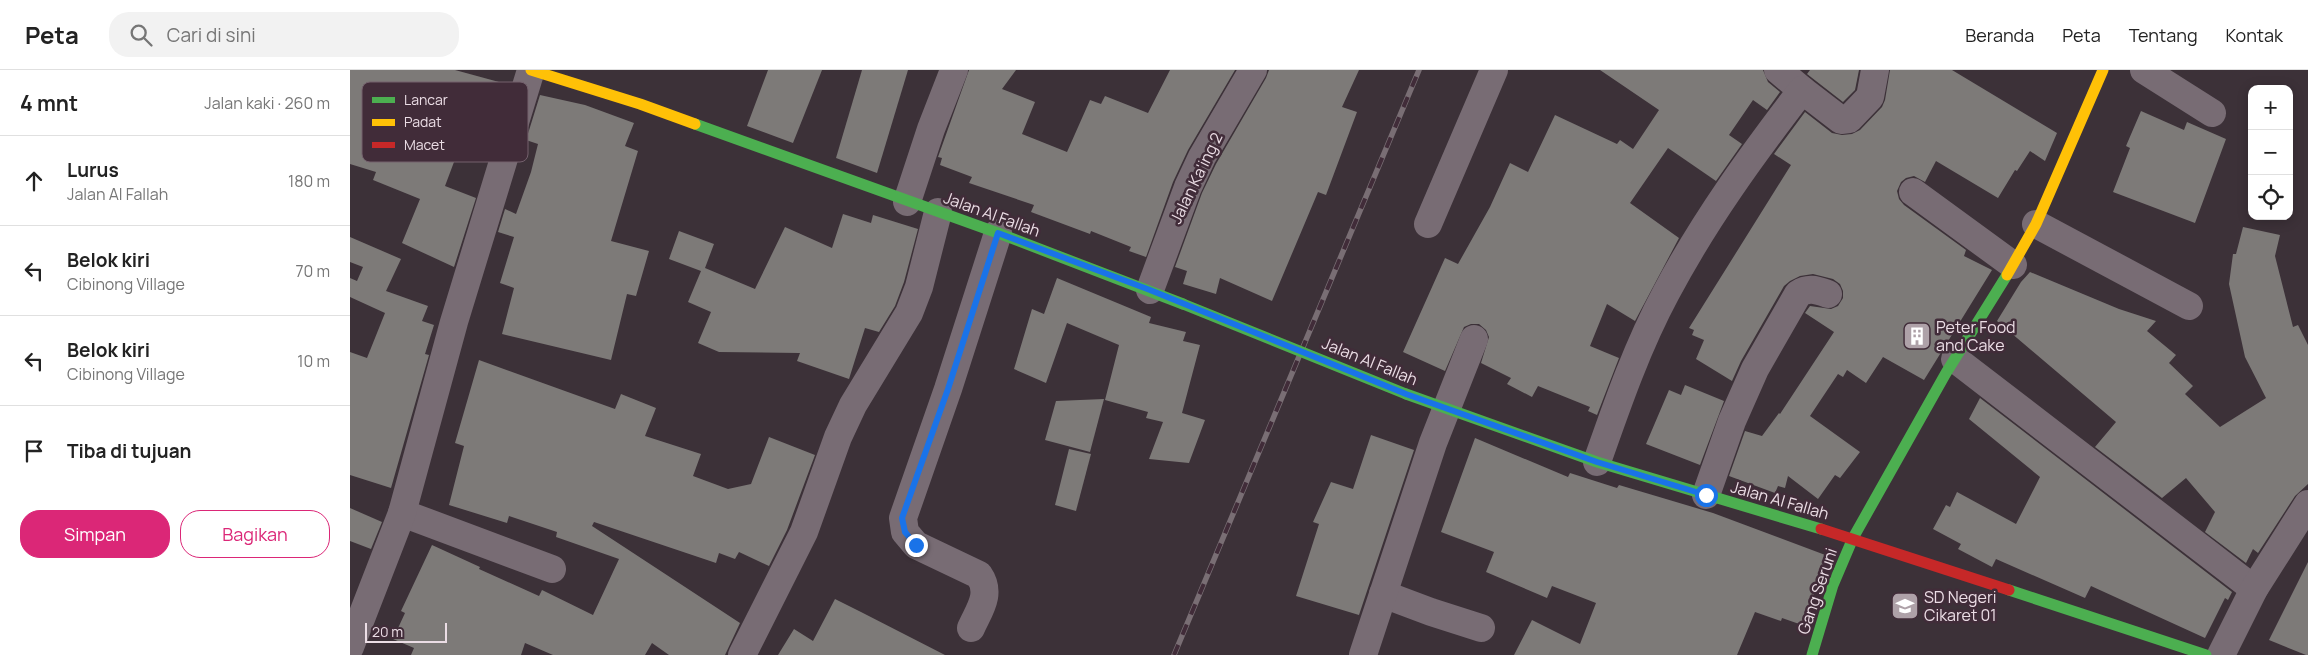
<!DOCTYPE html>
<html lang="id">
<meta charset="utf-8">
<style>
body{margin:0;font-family:Manrope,sans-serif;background:#f2f2f2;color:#222}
.controls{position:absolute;right:15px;top:15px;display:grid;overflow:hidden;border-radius:10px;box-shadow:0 2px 12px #0003}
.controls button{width:45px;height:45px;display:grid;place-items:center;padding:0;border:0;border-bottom:1px solid #e0e0e0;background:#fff;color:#222;font:25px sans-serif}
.scale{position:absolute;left:15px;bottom:12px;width:82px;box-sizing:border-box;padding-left:5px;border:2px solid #ebdde5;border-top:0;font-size:14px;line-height:18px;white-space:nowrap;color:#ebdde5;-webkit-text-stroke:4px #412c39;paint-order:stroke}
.stop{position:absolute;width:15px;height:15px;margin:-11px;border:4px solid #1a73e8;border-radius:50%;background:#fff}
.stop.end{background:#1a73e8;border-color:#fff;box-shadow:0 1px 5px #0008}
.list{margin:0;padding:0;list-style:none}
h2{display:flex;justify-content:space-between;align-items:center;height:65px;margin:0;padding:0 20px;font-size:21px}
h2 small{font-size:16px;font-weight:400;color:#767676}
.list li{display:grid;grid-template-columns:32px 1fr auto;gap:15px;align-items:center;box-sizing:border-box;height:90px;padding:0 20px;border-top:1px solid #e0e0e0}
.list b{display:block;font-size:19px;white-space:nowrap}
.list p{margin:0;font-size:16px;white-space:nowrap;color:#767676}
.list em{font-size:16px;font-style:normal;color:#767676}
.actions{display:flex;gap:10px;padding:15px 20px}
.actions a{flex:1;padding:11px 0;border:1px solid #db2777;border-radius:20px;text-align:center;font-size:18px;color:#db2777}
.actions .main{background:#db2777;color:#fff}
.icon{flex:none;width:28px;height:28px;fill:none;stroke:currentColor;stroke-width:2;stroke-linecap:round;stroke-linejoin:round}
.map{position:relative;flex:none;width:1958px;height:585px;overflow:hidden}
header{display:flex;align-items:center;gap:30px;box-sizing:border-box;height:70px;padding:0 25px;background:#fff;border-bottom:1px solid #e0e0e0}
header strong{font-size:24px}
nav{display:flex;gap:28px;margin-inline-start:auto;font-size:18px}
.search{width:350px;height:45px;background:#f2f2f2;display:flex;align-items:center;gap:12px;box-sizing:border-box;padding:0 18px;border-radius:20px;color:#767676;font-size:19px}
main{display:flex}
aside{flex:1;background:#fff}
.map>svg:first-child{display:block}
</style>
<header>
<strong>Peta</strong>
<div class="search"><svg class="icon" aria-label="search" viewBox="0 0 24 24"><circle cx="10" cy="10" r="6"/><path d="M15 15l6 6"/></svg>Cari di sini</div>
<nav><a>Beranda</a><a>Peta</a><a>Tentang</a><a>Kontak</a></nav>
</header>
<main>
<aside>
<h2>4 mnt<small>Jalan kaki · 260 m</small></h2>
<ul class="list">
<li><svg class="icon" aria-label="ahead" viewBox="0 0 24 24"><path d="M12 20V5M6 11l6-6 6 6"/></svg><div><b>Lurus</b><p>Jalan Al Fallah</p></div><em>180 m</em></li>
<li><svg class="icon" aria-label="left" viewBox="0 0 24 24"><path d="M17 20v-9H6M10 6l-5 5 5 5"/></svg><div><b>Belok kiri</b><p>Cibinong Village</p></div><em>70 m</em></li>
<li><svg class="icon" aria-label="left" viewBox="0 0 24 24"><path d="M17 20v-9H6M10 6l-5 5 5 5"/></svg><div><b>Belok kiri</b><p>Cibinong Village</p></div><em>10 m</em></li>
<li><svg class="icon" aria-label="arrive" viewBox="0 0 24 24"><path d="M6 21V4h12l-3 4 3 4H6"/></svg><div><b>Tiba di tujuan</b></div></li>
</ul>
<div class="actions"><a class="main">Simpan</a><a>Bagikan</a></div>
</aside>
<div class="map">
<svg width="1958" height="585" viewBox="0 0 1958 585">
<rect width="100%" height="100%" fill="#3c3138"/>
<g fill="#7d7a78">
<path d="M0 0H105L160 15 146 61 119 52 95 116 126 128 104 197 52 173 70 129 23 110 26 102 0 94Z"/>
<path d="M418 0H472L443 73 397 56Z"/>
<path d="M512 0H558L527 103 486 88Z"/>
<path d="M619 0H666L652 19 685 32 672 64 717 82 740 30 751 34 755 26 798 43 820 0H885L838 80 823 112 796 187 779 181 781 177 741 161 740 164 681 142 684 135 619 113 622 107 590 95 592 88 588 87Z"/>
<path d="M919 0H1009L992 37 1007 42 976 125 968 122 922 231 870 208 866 224 833 214 837 201 825 197 852 123 866 94 916 8Z"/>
<path d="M1250 0H1413L1418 12 1430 22 1417 40 1403 30 1379 65 1392 74 1366 111 1318 78 1280 133 1329 168 1285 251 1257 234 1240 276 1269 288 1247 345 1238 341 1240 337 1188 316 1182 327 1157 314 1161 308 1131 293 1139 267 1136 260 1129 254H1121L1114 257 1095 301 1053 282 1095 188 1108 194 1140 137 1160 93 1178 102 1205 45 1267 74 1270 70 1283 79 1309 40Z"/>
<path d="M1460 0H1509L1505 20 1493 32 1457 4Z"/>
<path d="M1540 0H1602L1707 63 1695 91 1680 81 1667 101 1665 100 1648 128 1586 91 1575 112 1564 106 1556 108 1551 112 1547 121 1549 129 1554 135 1616 180 1614 186 1642 200 1574 310 1533 287 1516 313 1497 300 1493 307 1488 304 1460 346 1510 382 1490 408 1485 405 1468 429 1438 406 1435 418 1428 416 1425 423 1379 406 1395 361 1412 366 1429 343 1430 344 1484 262 1455 243 1460 236 1481 239 1488 236 1493 228V221L1490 214 1483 209 1463 204 1450 206 1440 211 1434 216 1391 291 1382 311 1346 289 1354 270 1342 265 1344 260 1339 258 1441 95 1424 84 1455 42 1482 63 1492 65 1502 64 1510 60 1532 37 1535 30Z"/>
<path d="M190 25 235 35 284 53 275 76 288 81 261 171 299 181 286 226 277 224 261 290 152 264 164 218 150 213 164 167 148 162 155 139 166 144 181 102 188 74 176 70Z"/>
<path d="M1791 41 1834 60 1837 52 1876 69 1845 153 1763 122 1780 78 1776 76Z"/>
<path d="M493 144 521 153 523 145 568 159 554 212 545 236 529 262 515 258 499 309 447 291 450 283 369 282 348 273 361 242 338 232 351 201 319 189 329 161 364 174 355 198 405 219 435 157 482 178Z"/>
<path d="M1893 157 1930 165 1925 186 1943 257 1948 255 1958 275V414L1945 426 1908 483 1903 479 1896 493 1855 462 1865 442 1836 408 1812 428 1745 377 1766 352 1647 251 1671 212 1680 202 1769 239 1806 251 1797 261 1826 285 1819 293 1843 316 1835 324 1870 357 1916 328 1895 287 1879 214 1883 184H1886Z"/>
<path d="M0 167 51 189 36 221 78 236 72 251 84 255 75 284 79 285 41 418 0 405V282L17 288 35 243 0 227V208L7 211 13 197 0 192Z"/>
<path d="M707 208 801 247 799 253 836 262 833 271 850 275 832 343 855 350 839 393 799 389 813 352 796 348 798 342 755 330 769 275 717 253 696 313 664 299 682 239 694 244Z"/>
<path d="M129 290 265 339 271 324 306 338 295 366 351 384 343 406 378 419 401 414 419 367 465 385 437 460 419 496 389 482 385 489 369 483 366 493 244 452 242 456 390 553 375 585H319L302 573 295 585H203L175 573 171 585H61L64 578 43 569 55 543 51 541 82 475 130 497 129 499 189 526 192 520 243 545 269 489 206 467 207 462 159 446 157 453 99 435 114 376 105 373Z"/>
<path d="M1335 315 1374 331 1350 395 1296 374 1319 320 1331 325Z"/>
<path d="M1630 328 1882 522 1878 530 1875 528 1855 568 1741 516 1735 528 1646 489 1642 497 1608 479 1611 474 1583 459 1596 435 1600 437 1607 422 1666 454 1690 407 1619 349Z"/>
<path d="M754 329 740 382 695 370 706 331Z"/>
<path d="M1021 365 1064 380 1009 545 946 526 969 454 963 452 981 412 1003 419Z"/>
<path d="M1125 368 1218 407 1220 403 1267 418 1269 415 1363 443 1478 486 1468 510 1455 556 1432 548 1431 551 1405 542 1387 585H1164L1182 550 1230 574 1246 533 1202 516 1197 528 1136 502 1144 482 1091 462Z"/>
<path d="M719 379 741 384 726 441 705 435Z"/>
<path d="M0 438 32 452 21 479 0 471Z"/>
<path d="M1958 492V585H1956L1919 570Z"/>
<path d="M485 529 511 542 595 585H428L444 559 463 571Z"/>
</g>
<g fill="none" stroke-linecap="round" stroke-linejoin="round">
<g stroke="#786c74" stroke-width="28">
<path d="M1428 0 1452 20"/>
<path d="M1794 0 1862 43"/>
<path d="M1563 122 1663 195"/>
<path d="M557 132 581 59 604 0"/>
<path d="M1078 154 1144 0"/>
<path d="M1686 154 1839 236"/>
<path d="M800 220 838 117 852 87 903 0"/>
<path d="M1605 289 1904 519"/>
<path d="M1247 392C1267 335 1287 277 1316 223 1354 151 1402 85 1452 20L1491 50 1499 49 1520 27 1525 0"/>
<path d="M1356 425 1382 351 1405 299 1448 224C1459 217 1466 220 1478 224"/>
<path d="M52 443 202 499"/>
<path d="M1033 524 1081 542 1131 558"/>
<path d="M621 558C629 540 642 524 629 505L566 475 555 462 553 448 598 319 648 163"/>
<path d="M0 577 52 443 104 252 181 0"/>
<path d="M392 585 454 462 488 367 503 335 559 243 569 217 588 142"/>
<path d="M1013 585 1083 373 1124 269"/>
<path d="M1871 585 1904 519 1958 434"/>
</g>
<g stroke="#4caf50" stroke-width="11">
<path d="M345 54 648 163 833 234"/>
<path d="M1056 324 1247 392 1471 459"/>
<path d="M1659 520 1856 585"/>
<path d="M1462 585 1483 515 1503 468 1596 303 1657 205"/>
</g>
<g stroke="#ffc107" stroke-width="11">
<path d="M181 0 290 34 345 54"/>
<path d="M1657 205 1686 154 1753 0"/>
</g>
<path stroke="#c62828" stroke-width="11" d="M1471 459 1659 520"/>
<g stroke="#796e74" stroke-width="5.5">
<path id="rail" d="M824 585 1069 0"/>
</g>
<use href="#rail" stroke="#412c39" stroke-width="4" stroke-dasharray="11" stroke-linecap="butt"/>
<path stroke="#4caf50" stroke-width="11" d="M833 234 1056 324"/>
</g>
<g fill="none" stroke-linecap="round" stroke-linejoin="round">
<path stroke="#1a73e8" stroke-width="6" d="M566 475 555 462 552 448 598 319 648 163 800 220 1056 324 1247 392 1356 425"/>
</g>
<defs>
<g id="building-square" transform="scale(1.4375)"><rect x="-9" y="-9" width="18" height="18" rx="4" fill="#aea1a8" stroke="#412c39"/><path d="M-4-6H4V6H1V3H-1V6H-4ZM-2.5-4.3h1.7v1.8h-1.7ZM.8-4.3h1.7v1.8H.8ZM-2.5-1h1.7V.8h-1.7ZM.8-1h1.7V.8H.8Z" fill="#fff"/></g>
<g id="school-square" transform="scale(1.4375)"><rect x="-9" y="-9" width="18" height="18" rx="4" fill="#aea1a8" stroke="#412c39"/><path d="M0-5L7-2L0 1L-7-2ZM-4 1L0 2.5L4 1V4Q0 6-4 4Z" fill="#fff"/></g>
</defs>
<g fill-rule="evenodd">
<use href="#building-square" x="1567" y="266"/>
<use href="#school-square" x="1555" y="536"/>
</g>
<g text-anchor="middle" stroke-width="5" stroke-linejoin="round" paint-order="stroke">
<g font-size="16" fill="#ebdde5" stroke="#412c39">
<text transform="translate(846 108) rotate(-64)" y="6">Jalan Ka'ing 2</text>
<text transform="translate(642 144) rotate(20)" y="6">Jalan Al Fallah</text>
<text transform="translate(1020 291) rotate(22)" y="6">Jalan Al Fallah</text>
<text transform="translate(1430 430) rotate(16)" y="6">Jalan Al Fallah</text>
<text transform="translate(1467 521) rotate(-71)" y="6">Gang Seruni</text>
</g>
<g font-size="16" fill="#ebdde5" stroke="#412c39" text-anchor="start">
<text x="1586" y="263">Peter Food<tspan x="1586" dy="18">and Cake</tspan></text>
<text x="1574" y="533">SD Negeri<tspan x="1574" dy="18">Cikaret 01</tspan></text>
</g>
</g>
<rect x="12" y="12" width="166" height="80" rx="8" fill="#412c39" stroke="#74616d" stroke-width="1"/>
<rect x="22" y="27" width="23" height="6" fill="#4caf50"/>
<rect x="22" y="49" width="23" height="7" fill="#ffc107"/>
<rect x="22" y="72" width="23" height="6" fill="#c62828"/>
<g font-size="14" fill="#ebdde5">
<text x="54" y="35">Lancar</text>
<text x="54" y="57">Padat</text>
<text x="54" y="80">Macet</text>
</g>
</svg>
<div class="controls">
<button>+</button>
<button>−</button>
<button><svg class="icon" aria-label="locate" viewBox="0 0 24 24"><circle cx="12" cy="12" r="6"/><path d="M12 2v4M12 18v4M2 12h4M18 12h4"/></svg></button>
</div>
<div class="scale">20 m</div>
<div class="stop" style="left:1356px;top:425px"></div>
<div class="stop end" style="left:566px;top:475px"></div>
</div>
</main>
